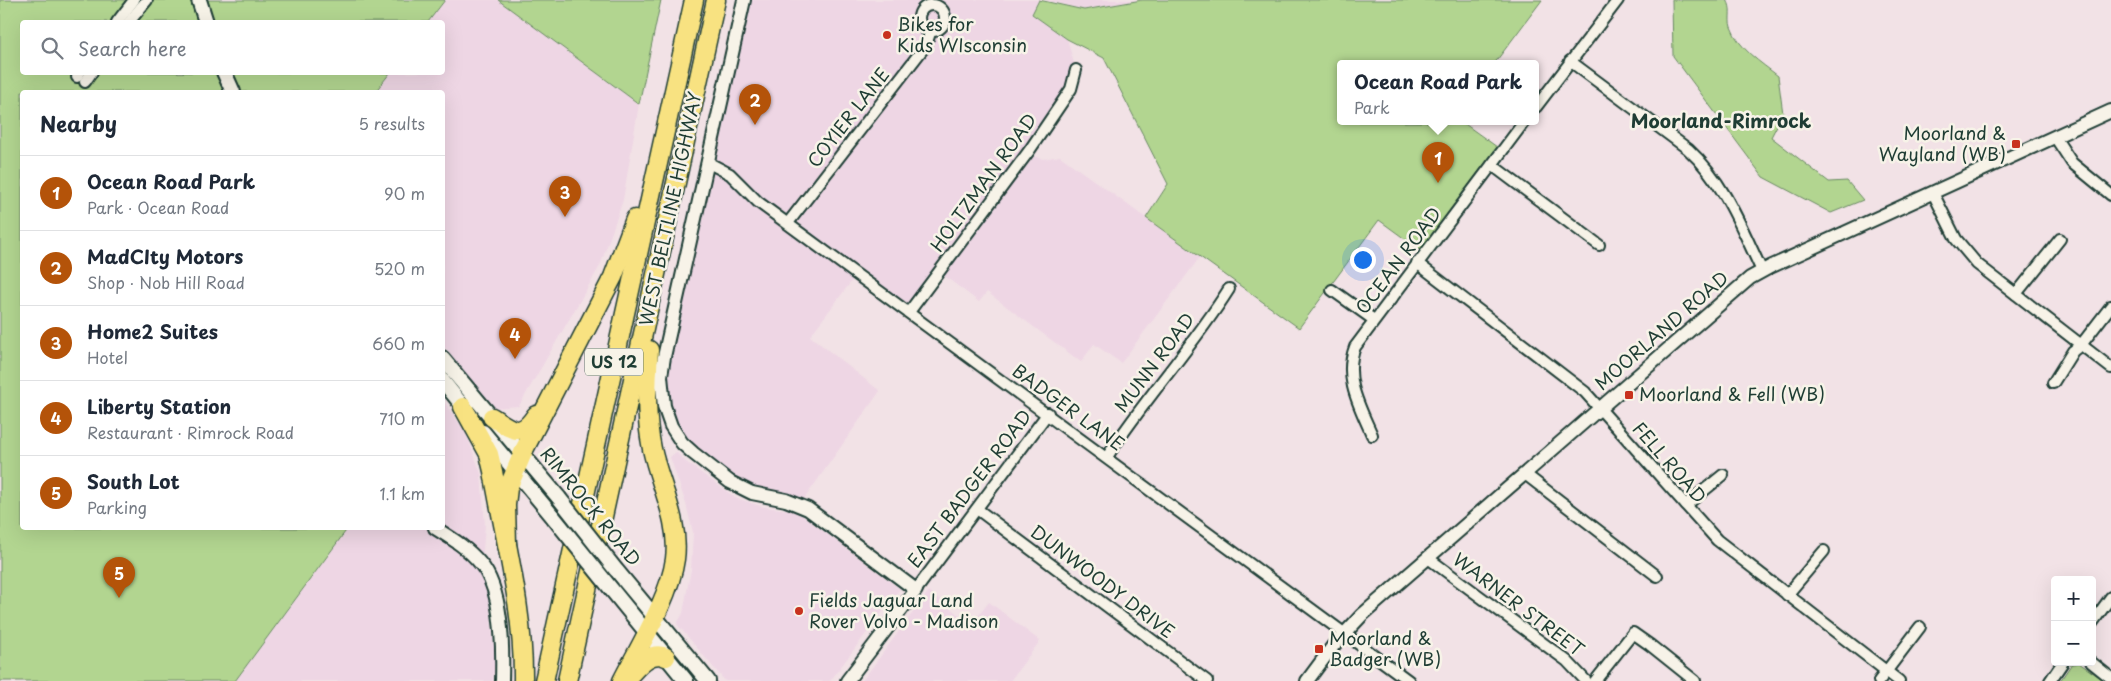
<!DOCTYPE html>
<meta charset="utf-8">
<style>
body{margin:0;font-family:"Playpen Sans",sans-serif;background:#f6f6f7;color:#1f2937}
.controls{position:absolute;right:15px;bottom:15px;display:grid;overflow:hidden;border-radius:5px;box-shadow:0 5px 20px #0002}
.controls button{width:45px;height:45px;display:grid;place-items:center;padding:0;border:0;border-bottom:1px solid #e0e1e3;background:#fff;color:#1f2937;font:25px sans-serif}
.you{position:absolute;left:1362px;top:259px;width:18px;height:18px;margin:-12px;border:4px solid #fff;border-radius:50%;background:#1a73e8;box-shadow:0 0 0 8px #1a73e833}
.badge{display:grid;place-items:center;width:32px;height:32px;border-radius:50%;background:#b45309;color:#fff;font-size:16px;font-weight:700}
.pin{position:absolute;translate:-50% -41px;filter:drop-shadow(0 1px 2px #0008)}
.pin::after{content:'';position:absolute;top:26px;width:18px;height:15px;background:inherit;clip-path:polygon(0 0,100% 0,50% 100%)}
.popup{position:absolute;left:1337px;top:60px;width:202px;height:65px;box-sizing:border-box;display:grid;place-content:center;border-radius:5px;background:#fff;filter:drop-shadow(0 1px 4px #0005);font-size:16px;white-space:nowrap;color:#747a83}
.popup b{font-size:19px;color:#1f2937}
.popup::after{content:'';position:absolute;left:50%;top:100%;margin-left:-10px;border:10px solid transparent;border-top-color:#fff}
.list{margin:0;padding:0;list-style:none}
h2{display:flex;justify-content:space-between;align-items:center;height:65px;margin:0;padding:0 20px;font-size:21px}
h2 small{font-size:16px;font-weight:400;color:#747a83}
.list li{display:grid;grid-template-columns:32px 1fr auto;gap:15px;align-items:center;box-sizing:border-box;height:75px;padding:0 20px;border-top:1px solid #e0e1e3}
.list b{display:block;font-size:19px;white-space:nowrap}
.list p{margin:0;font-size:16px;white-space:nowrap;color:#747a83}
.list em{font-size:16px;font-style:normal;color:#747a83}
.icon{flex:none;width:28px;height:28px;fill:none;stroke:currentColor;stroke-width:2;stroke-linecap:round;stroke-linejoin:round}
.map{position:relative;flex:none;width:2111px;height:681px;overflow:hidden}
.search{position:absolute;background:#fff;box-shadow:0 5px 20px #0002;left:20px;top:20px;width:425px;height:55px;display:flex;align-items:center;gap:12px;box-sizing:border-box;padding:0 18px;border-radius:5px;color:#747a83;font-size:19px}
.panel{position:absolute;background:#fff;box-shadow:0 5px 20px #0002;left:20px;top:90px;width:425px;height:440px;border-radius:5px}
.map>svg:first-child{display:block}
</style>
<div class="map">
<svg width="2111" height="681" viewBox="0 0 2111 681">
<rect width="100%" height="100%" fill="#f2e2e6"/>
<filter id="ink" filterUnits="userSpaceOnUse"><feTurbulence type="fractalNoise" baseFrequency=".02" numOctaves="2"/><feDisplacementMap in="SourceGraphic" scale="10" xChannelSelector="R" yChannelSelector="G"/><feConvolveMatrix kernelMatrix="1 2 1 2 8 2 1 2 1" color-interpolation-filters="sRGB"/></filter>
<g filter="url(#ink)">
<g fill="#eed6e4">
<path d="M445 0H498L639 104 623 200 600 266 519 406 492 408 443 345 442 92H375L390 73 442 72V22H428Z"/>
<path d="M744 0H1039L1032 14 1067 39 1076 70 1071 89 1027 154 1043 159 1060 156 1200 257 1121 363 1094 344 1081 362 987 292 979 302 939 272 909 312 854 278 810 336 880 391 800 505 752 493 682 443 662 393Z"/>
<path d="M1045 0H1142L1084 10Z"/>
<path d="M443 400 466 433 481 474 485 525 481 576 489 597 495 657 493 681H235L348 528H442Z"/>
<path d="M676 452 686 462 736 498 764 507 790 510 803 516 900 589 830 681H725L677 624 683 613 691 569 693 532 686 504 670 457Z"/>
<path d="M929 591 971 625 989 602 1040 641 1010 681H862Z"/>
</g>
<g fill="#b2d590" stroke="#688962">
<path d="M0 0H445L428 22H22V72L390 73 375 92H22V528H348L235 681H0Z"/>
<path d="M498 0H661L639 104Z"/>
<path d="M1039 0 1084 10 1142 0H1542L1494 64H1340V122H1462L1497 147 1420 250 1379 220 1299 328 1146 218 1168 184 1104 58 1067 39 1032 14Z"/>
<path d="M1672 0H1727C1733 9 1728 18 1731 27 1739 49 1760 62 1778 76L1783 114 1771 137 1829 182 1847 181 1863 200 1831 213 1763 177 1673 56Z"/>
<path d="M2079 663 2105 681H2060L2071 665Z"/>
</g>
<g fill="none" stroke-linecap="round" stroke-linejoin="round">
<g stroke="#1f3d34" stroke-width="14">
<g id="minor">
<circle cx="932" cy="18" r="13"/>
<path d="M117 22 134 0"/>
<path d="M129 22 147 0"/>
<path d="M1570 61 1688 149C1725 183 1741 227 1762 271"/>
<path d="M77 77 80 72"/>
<path d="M85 82 92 72"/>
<path d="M1536 107 1618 0"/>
<path d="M2055 137 2072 163 2111 195"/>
<path d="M707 162 730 174 758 202 1409 681"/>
<path d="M1492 165 1599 245"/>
<path d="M1933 193 1956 239 1977 264 2111 368"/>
<path d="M788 223 926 45 931 30"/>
<path d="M1417 263 1585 392 1717 540 1899 681"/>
<path d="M1332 290 1374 320"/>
<path d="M2016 294 2060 239"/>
<path d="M909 312 1029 151 1071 89 1076 70"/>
<path d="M2053 383 2073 351 2081 345 2111 306"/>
<path d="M1372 435C1360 407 1343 378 1355 347L1524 122"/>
<path d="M1107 457C1144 399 1192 348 1229 289"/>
<path d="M1525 474 1657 576"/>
<path d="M1686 505 1723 475"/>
<path d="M977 509 1207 681"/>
<path d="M1428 558 1567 661 1586 681"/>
<path d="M916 590 1048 413"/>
<path d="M1787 595 1824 551"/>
<path d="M2092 623 2111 597"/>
<path d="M2091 662 2111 678"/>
<path d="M1595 681 1633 633 1650 645 1695 681"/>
<path d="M1879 681 1920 627"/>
<path d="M2050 681 2063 662"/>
</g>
</g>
<g stroke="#1f3d34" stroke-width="16">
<g id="tertiary">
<path d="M744 0 664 357 661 376 664 406 671 426 682 443 693 453 730 482 752 493 786 500 808 509 916 590 847 681"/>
<path d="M435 528C451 538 468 548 480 563 503 589 503 647 502 681"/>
<path d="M1307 681 1333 646 1362 615 1750 278 1770 267 2111 111"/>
</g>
</g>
<g stroke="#1f3d34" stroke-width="18">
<g id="secondary">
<path d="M199 0 206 22"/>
<path d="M224 72 233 92"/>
<path d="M442 358 559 498"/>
<path d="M442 380 470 415"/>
<path d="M483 432 554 518"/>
<path d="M616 570 708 681"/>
<path d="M612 590 686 681"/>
</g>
</g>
<g stroke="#1f3d34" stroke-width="21">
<g id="motorway">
<path d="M463 407 489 454 493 471C505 541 524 610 523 681"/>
<path d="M492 417C512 430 520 439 536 415"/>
<path d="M507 545 506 505 508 488 525 448 613 277 635 219"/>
<path d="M630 675C639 665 651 650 666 657"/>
<path d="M544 681 694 0"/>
<path d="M567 681 716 0"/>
<path d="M622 681C639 647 670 597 675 559 680 521 660 486 652 449 645 416 647 383 649 350"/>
</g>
</g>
<use href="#minor" stroke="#f7f3e8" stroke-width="10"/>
<use href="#tertiary" stroke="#f7f3e8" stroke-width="12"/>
<use href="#secondary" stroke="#f7f3e8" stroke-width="14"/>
<use href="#motorway" stroke="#f8e281" stroke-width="18"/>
<g stroke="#1f3d34" stroke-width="18" stroke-linecap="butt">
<g id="secondary-bridge">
<path d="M559 498 616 570"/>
<path d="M554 518 612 590"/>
</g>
</g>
<use href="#secondary-bridge" stroke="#f7f3e8" stroke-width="14"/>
</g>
</g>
<g fill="#c8321e" stroke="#f7f3e8" stroke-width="2">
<circle cx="887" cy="35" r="5"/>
<rect x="2011" y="139" width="10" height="10" rx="2.5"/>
<rect x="1624" y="390" width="10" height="10" rx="2.5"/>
<circle cx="799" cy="611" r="5"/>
<rect x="1314" y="644" width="10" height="10" rx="2.5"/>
</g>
<g text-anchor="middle" stroke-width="5" stroke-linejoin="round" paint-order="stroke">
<rect fill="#f7f3e8" stroke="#60746a" stroke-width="1" x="585" y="348.5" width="58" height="27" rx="4"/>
<g font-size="16" font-weight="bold" fill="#1f3d34">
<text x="614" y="368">US 12</text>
</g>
<g font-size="18" fill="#1f3d34" stroke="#f7f3e8" text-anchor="start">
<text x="897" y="31">Bikes for<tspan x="897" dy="21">Kids WIsconsin</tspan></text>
<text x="2006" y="140" text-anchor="end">Moorland &amp;<tspan x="2006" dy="21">Wayland (WB)</tspan></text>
<text x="1639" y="401">Moorland &amp; Fell (WB)</text>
<text x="809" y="607">Fields Jaguar Land<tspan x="809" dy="21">Rover Volvo - Madison</tspan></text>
<text x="1329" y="645">Moorland &amp;<tspan x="1329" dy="21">Badger (WB)</tspan></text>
</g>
<g font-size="18" fill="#1f3d34" stroke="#f7f3e8">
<text transform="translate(849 118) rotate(-52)" y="6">COYIER LANE</text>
<text transform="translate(984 183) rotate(-54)" y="6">HOLTZMAN ROAD</text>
<text transform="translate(671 209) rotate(-78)" y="6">WEST BELTLINE HIGHWAY</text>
<text transform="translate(1399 261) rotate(-53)" y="6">OCEAN ROAD</text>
<text transform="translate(1662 331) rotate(-41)" y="6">MOORLAND ROAD</text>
<text transform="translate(1155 363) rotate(-53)" y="6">MUNN ROAD</text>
<text transform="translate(1068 408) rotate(36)" y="6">BADGER LANE</text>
<text transform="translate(1669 463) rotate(49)" y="6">FELL ROAD</text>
<text transform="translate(970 489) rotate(-53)" y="6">EAST BADGER ROAD</text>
<text transform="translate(590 507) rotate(51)" y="6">RIMROCK ROAD</text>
<text transform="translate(1102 582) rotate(37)" y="6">DUNWOODY DRIVE</text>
<text transform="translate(1518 605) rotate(37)" y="6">WARNER STREET</text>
</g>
<g font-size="19" font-weight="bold" fill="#1f3d34" stroke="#f7f3e8">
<text x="1721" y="128">Moorland-Rimrock</text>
</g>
</g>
</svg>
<div class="controls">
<button>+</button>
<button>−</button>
</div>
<div class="you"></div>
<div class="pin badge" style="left:1438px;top:183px">1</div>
<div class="popup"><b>Ocean Road Park</b>Park</div>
<div class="pin badge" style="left:755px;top:125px">2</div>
<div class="pin badge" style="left:565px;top:217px">3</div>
<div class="pin badge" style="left:515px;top:359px">4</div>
<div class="pin badge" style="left:119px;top:598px">5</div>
<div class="search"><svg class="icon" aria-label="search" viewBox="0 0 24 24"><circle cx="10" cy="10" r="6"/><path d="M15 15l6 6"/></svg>Search here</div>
<section class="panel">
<h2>Nearby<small>5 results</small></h2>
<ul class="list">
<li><span class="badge">1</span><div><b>Ocean Road Park</b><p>Park · Ocean Road</p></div><em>90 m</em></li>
<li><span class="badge">2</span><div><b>MadCIty Motors</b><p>Shop · Nob Hill Road</p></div><em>520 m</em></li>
<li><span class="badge">3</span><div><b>Home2 Suites</b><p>Hotel</p></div><em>660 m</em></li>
<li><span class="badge">4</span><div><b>Liberty Station</b><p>Restaurant · Rimrock Road</p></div><em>710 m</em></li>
<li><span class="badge">5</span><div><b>South Lot</b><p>Parking</p></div><em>1.1 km</em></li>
</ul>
</section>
</div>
